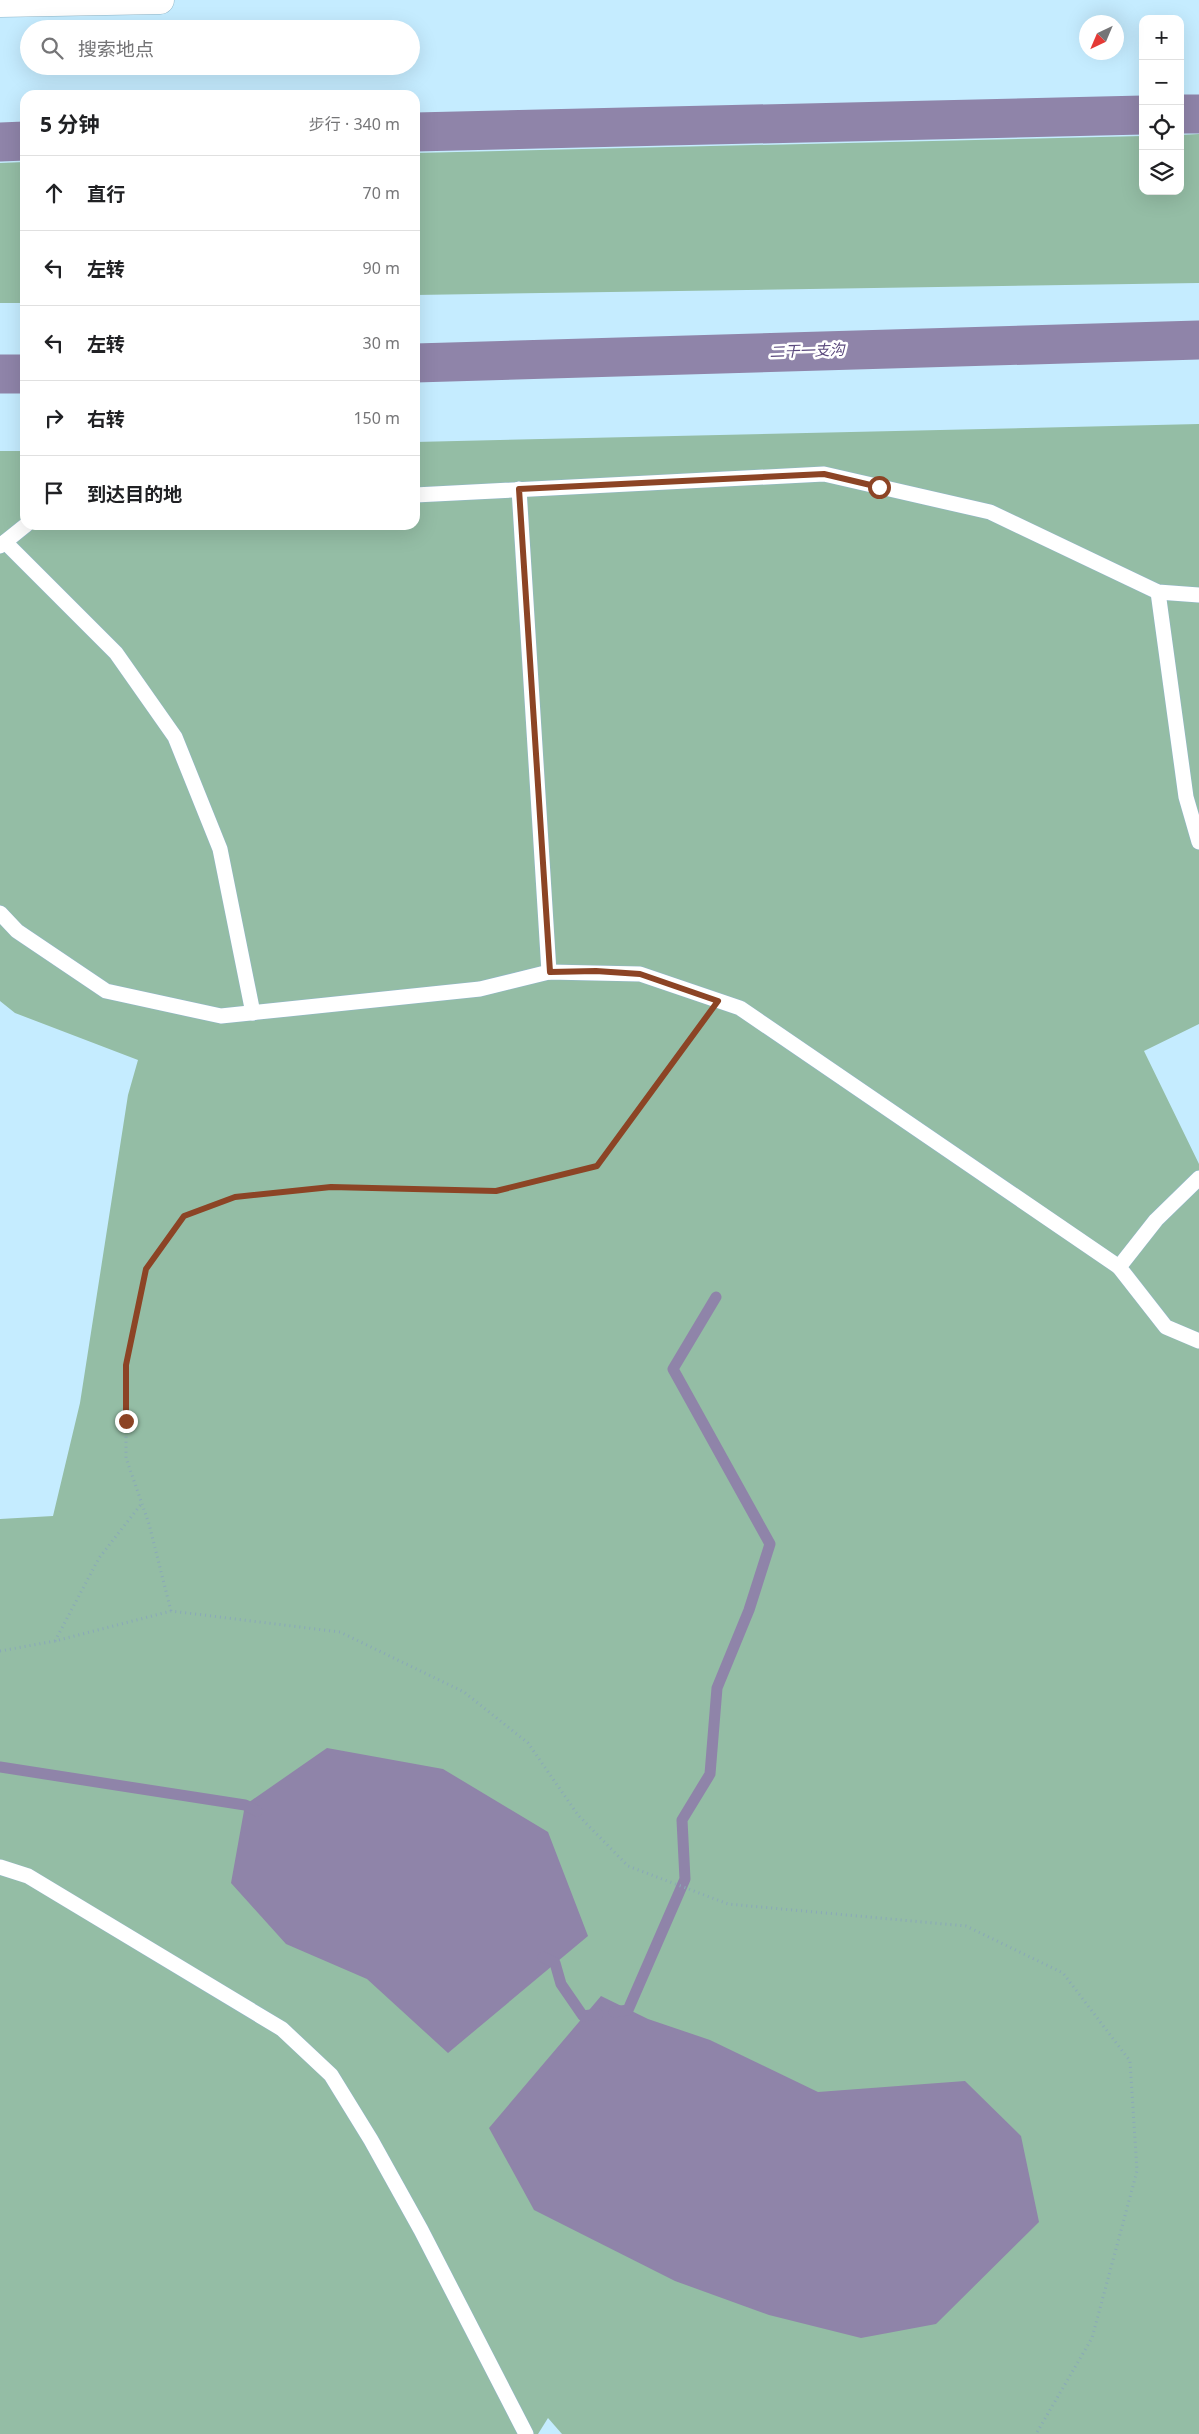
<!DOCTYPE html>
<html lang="zh">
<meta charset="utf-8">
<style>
body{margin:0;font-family:"Noto Sans","Noto Sans SC",sans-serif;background:#f6f6f6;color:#202124}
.controls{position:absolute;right:15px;top:15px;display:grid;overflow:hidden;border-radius:10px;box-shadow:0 5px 20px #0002}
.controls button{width:45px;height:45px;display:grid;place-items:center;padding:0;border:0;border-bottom:1px solid #e0e0e0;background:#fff;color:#202124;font:25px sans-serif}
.compass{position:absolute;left:1079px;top:15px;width:45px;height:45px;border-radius:50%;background:#fff;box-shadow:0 5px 20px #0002;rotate:224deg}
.stop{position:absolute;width:15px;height:15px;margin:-11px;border:4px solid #8c4425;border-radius:50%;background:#fff}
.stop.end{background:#8c4425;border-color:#fff;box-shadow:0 1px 5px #0008}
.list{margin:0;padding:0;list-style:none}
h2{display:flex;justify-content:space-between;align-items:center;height:65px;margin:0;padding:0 20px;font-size:21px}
h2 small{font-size:16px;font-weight:400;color:#757577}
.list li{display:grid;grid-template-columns:32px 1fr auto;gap:15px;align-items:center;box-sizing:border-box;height:75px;padding:0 20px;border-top:1px solid #e0e0e0}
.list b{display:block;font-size:19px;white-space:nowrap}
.list em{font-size:16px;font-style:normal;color:#757577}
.icon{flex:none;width:28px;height:28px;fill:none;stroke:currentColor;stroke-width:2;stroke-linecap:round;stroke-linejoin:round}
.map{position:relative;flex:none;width:1199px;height:2434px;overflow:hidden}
.search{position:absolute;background:#fff;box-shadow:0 5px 20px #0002;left:20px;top:20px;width:400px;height:55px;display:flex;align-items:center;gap:12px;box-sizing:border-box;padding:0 18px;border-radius:28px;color:#757577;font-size:19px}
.panel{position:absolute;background:#fff;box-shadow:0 5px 20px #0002;left:20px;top:90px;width:400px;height:440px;border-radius:15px}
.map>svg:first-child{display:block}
</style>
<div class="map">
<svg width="1199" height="2434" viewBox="0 0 1199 2434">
<rect width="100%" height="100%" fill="#c5ecff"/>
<g fill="#94bda5">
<path d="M1199 134V283L415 295V153L1143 136V191H1180V135Z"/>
<path d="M25 162V303H0V163Z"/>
<path d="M1199 424V1024L1144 1051 1199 1164V2434H562L548 2418 538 2434H0V1519L53 1516 80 1403 128 1095 138 1060 15 1013 0 1001V451H25V525H415V442Z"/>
</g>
<g fill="#8f84a9">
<path d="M327 1748 443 1769 548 1832 588 1936 448 2053 367 1979 286 1944 231 1883 245 1805Z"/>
<path d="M601 1996 648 2019 710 2040 818 2092 965 2081 1021 2136 1039 2222 936 2324 861 2338 769 2315 675 2281 534 2210 489 2128Z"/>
</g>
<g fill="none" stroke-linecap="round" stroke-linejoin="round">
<g stroke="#8f84a9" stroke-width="11">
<path d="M0 1767 245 1805 257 1811"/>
<path d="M543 1957 555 1963 561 1984 583 2016 598 2014"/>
<path d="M614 2012 628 2010 685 1879 682 1820 710 1774 717 1688 749 1610 770 1544 673 1369 716 1297"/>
</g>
<g stroke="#8f84a9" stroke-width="39">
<path d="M1180 114H1199"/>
<path d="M415 132 1143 115"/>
<path d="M0 142 25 141"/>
<path d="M415 363 1199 340"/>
<path d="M0 374H25"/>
</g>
<g stroke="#90b6c8" stroke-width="16">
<g id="service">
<path d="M519 489 549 972"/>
<path d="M415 495 824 474 990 512 1158 592 1199 595"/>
<path d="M5 542 116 653 175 737 220 849 253 1013"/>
<path d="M0 546 26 525"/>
<path d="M1158 592 1186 797 1199 842"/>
<path d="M0 913 17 931 106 991 221 1016 480 989 549 972 640 974 740 1008 1119 1267"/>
<path d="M1199 1178 1156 1220 1119 1267 1166 1327 1199 1341"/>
<path d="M0 1867 28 1876 282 2029 331 2075 371 2140 421 2230 526 2434"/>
</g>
</g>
<g stroke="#90b6c8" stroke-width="29">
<path id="tertiary" d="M0 3 160 0"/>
</g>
<g stroke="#8aa9b8" stroke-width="3" stroke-dasharray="1 4" stroke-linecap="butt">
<path d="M171 1611 149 1524 126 1458V1365L146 1269 183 1216 235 1197 331 1187 496 1191 597 1166 701 1023"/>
<path d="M55 1641 99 1558 142 1503"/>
<path d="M0 1651 55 1641 171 1611 340 1632 464 1692 528 1743 578 1815 628 1866 728 1904 966 1926 1063 1973 1130 2061 1137 2171 1092 2338 1036 2434"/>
</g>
<use href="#service" stroke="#fff" stroke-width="15"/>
<use href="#tertiary" stroke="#fff" stroke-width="28"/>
</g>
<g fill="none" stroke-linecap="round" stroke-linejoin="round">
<path stroke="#8c4425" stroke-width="6" d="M126 1421V1365L146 1269 184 1216 235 1197 331 1187 496 1191 597 1166 718 1001 640 974 596 971 550 972 519 489 824 474 879 487"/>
</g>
<g text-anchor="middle" stroke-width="5" stroke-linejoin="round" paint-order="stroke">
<g font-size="15" font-style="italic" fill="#5b497e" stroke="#fff">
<text transform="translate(807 351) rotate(-2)" y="5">二干一支沟</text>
</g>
</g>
</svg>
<div class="controls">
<button>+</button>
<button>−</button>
<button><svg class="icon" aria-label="locate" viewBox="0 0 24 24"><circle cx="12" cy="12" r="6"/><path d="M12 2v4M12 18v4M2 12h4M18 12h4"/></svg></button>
<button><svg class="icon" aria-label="layers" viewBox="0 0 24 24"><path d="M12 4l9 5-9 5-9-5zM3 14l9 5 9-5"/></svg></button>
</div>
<svg class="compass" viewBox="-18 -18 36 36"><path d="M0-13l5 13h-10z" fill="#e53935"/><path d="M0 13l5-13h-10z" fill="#757577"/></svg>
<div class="stop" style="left:879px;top:487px"></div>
<div class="stop end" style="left:126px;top:1421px"></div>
<div class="search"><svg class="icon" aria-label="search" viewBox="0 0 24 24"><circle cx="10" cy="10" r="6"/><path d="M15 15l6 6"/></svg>搜索地点</div>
<section class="panel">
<h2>5 分钟<small>步行 · 340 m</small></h2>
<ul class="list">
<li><svg class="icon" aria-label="ahead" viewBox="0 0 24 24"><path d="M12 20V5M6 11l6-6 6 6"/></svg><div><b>直行</b></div><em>70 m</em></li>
<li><svg class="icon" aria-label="left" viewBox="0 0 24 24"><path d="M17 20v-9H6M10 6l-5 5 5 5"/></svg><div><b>左转</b></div><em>90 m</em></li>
<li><svg class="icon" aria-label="left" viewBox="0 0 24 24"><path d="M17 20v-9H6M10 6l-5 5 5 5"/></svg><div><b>左转</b></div><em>30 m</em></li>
<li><svg class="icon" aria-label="right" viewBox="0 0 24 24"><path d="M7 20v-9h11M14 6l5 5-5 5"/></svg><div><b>右转</b></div><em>150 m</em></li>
<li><svg class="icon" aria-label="arrive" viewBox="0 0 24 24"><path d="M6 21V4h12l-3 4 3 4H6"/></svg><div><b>到达目的地</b></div></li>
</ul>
</section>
</div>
